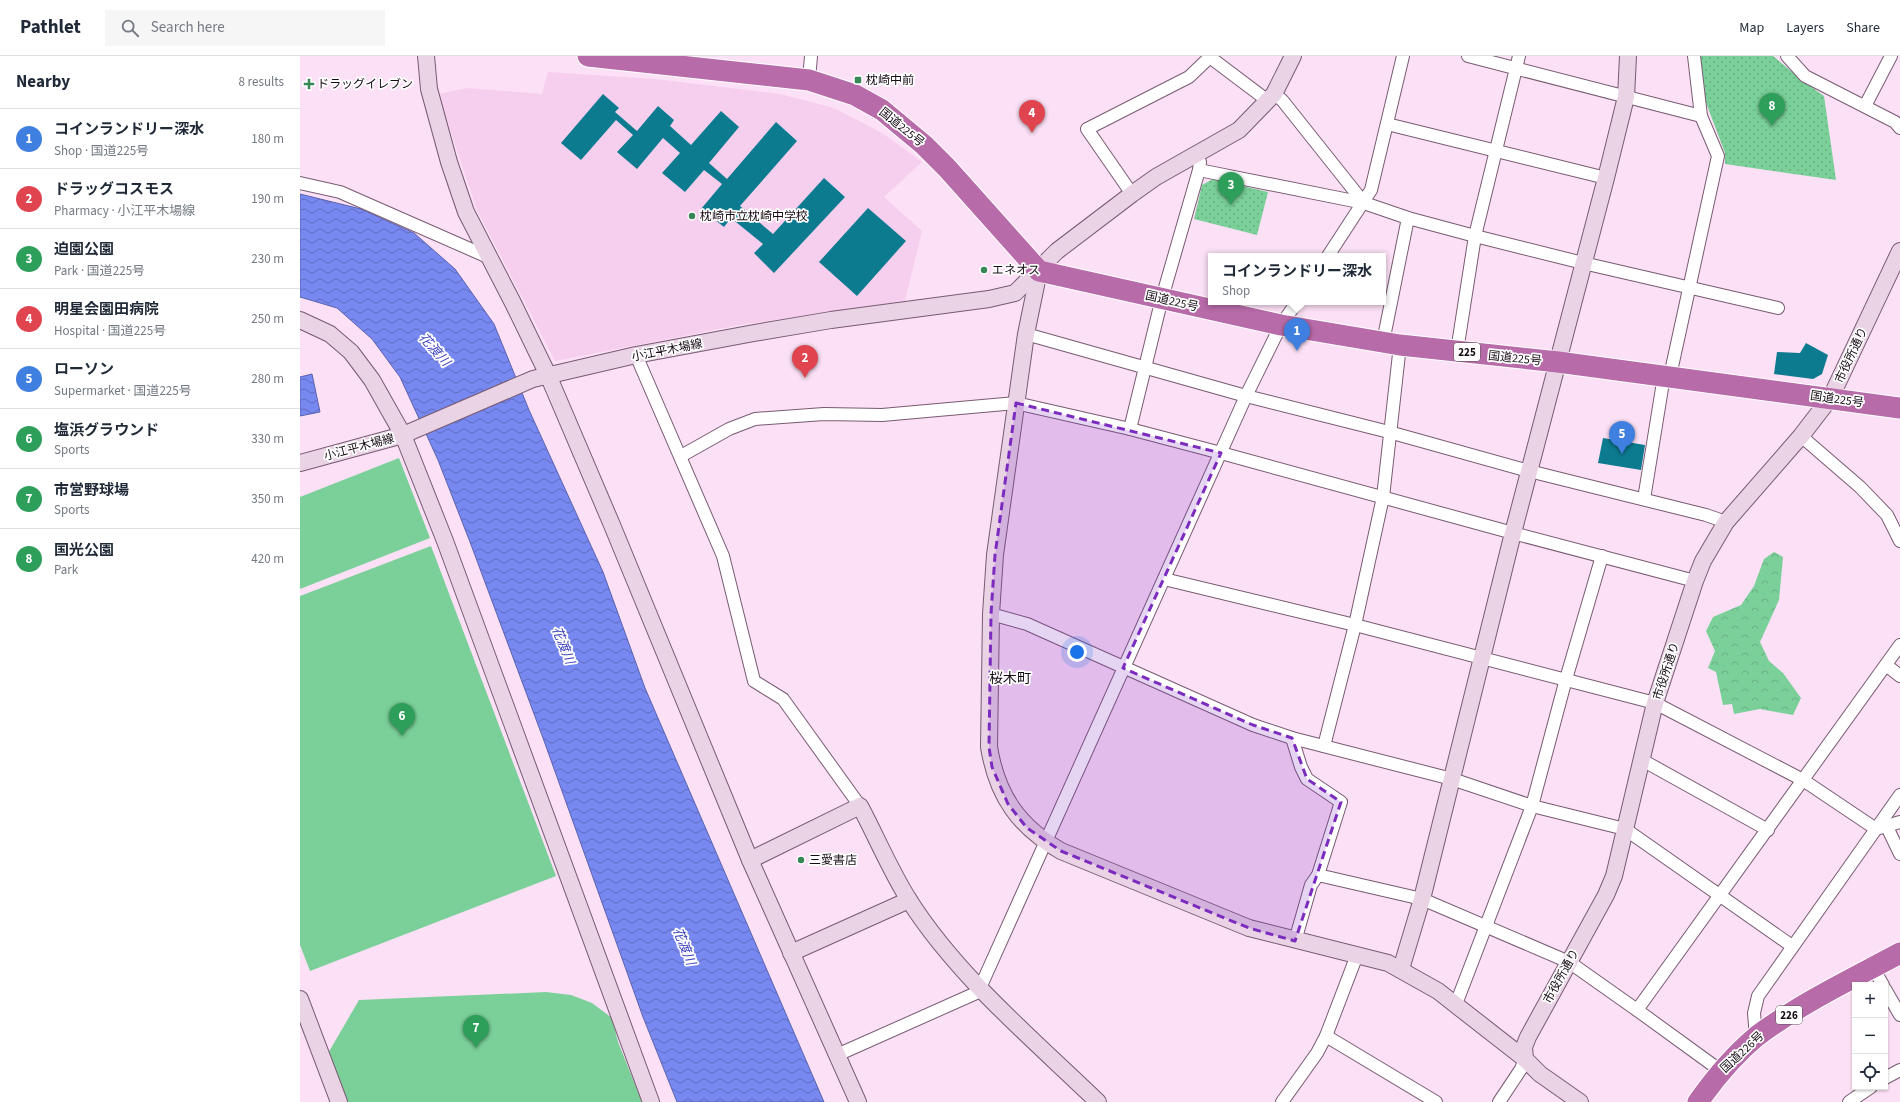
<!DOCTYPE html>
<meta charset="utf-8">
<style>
body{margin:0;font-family:"Source Sans 3","Noto Sans JP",sans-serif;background:#f6f6f7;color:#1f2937}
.controls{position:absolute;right:12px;bottom:12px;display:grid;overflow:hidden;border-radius:0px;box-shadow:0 1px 3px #0004}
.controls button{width:36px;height:36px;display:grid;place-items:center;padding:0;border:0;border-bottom:1px solid #e0e1e3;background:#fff;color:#1f2937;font:20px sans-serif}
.you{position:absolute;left:777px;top:596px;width:14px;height:14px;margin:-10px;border:3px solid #fff;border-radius:50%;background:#1a73e8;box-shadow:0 0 0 6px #1a73e833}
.badge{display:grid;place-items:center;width:26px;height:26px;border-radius:50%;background:#111827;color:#fff;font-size:13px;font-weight:700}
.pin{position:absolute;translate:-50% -33px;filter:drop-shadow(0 1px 2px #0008)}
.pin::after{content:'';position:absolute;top:21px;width:14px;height:12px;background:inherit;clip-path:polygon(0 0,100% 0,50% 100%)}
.popup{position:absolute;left:908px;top:197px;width:178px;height:52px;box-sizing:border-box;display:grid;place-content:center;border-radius:0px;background:#fff;filter:drop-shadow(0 1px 3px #0005);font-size:13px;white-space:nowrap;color:#747a83}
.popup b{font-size:15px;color:#1f2937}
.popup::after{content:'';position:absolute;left:50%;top:100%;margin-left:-8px;border:8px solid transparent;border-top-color:#fff}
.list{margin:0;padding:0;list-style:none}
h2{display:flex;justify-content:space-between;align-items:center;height:52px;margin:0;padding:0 16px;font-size:17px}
h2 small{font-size:13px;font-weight:400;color:#747a83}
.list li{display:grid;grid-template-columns:26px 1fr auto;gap:12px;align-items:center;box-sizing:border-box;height:60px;padding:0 16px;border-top:1px solid #e0e1e3}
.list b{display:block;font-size:15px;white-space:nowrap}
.list p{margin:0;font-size:13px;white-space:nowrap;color:#747a83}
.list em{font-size:13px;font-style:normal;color:#747a83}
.icon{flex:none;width:22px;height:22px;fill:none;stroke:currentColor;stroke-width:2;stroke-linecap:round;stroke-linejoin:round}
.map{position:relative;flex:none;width:1600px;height:1046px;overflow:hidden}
header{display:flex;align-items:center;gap:24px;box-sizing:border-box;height:56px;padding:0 20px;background:#fff;border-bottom:1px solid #e0e1e3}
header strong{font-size:19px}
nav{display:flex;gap:22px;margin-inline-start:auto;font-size:14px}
.search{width:280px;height:36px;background:#f6f6f7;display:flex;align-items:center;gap:10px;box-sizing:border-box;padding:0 14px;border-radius:0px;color:#747a83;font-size:15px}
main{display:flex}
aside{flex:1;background:#fff}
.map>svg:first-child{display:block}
</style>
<header>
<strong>Pathlet</strong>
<div class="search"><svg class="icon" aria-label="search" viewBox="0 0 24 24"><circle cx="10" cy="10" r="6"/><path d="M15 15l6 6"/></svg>Search here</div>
<nav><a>Map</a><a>Layers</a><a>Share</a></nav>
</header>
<main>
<aside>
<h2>Nearby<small>8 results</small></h2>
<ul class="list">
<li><span class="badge" style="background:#3f7fe0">1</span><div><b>コインランドリー深水</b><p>Shop · 国道225号</p></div><em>180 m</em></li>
<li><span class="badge" style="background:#e0444e">2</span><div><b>ドラッグコスモス</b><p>Pharmacy · 小江平木場線</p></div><em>190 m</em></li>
<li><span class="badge" style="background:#2e9e5b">3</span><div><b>迫園公園</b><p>Park · 国道225号</p></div><em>230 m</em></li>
<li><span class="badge" style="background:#e0444e">4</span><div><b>明星会園田病院</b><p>Hospital · 国道225号</p></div><em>250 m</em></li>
<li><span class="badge" style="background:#3f7fe0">5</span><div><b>ローソン</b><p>Supermarket · 国道225号</p></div><em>280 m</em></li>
<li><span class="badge" style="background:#2e9e5b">6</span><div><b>塩浜グラウンド</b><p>Sports</p></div><em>330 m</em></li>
<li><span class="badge" style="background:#2e9e5b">7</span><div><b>市営野球場</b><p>Sports</p></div><em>350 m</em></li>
<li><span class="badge" style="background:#2e9e5b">8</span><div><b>国光公園</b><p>Park</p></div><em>420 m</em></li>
</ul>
</aside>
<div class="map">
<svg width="1600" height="1046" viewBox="0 0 1600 1046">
<defs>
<pattern id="forest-crowns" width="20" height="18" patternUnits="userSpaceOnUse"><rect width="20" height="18" fill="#7ad098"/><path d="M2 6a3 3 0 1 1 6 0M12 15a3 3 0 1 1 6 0" fill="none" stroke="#69b182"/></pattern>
<pattern id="park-dots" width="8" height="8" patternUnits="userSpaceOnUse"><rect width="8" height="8" fill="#7ad098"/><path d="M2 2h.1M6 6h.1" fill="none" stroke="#69b182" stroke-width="1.8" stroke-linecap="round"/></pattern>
<pattern id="water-waves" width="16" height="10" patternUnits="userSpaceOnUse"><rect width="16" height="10" fill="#7788f0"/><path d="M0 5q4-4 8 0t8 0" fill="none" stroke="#616dc1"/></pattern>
</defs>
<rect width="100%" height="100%" fill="#fce0f5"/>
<path fill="#f7cfee" d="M248 16 355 23 480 38 534 52 582 77 622 106 584 141 622 175 605 245 440 269 255 305 177 154 138 38 168 32 242 38Z"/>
<g fill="#7ad098">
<path d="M99 402 130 482 0 533V441Z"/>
<path d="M131 490 256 820 10 915 0 889V540Z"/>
<path d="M246 936 271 939 292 947 312 962 318 986 342 1046H46L27 999 59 944Z"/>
</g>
<path fill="url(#forest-crowns)" d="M1474 496 1483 501 1479 544 1460 586 1469 605 1483 617 1501 642 1493 659 1460 653 1434 658 1432 648 1423 649 1416 616 1408 612 1415 595 1406 575 1413 561 1441 549 1454 530 1464 503Z"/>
<g fill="url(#park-dots)">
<path d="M1400 0H1473L1503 25 1524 40 1536 124 1425 108V97L1405 44Z"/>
<path d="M913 123 968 136 957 179 894 163 902 129Z"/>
</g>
<g fill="url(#water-waves)" stroke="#5a62ae">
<path d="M0 138 61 153 114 177 155 213 194 268 229 354 303 516 345 632 524 1046H377L343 961 243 682 170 486 138 404 100 321 72 283 37 252 0 241Z"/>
<path d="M12 318 20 356 0 360V321Z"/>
</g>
<g fill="#0c7b8f">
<path d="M303 38 319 52 315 56 337 75 358 50 374 64 370 70 391 89 421 55 439 71 409 107 427 123 476 66 497 85 440 150 473 178 524 122 545 141 474 217 454 197 463 188 431 162 424 171 401 153 422 128 404 114 385 136 362 117 380 97 363 82 337 113 317 96 333 79 316 64 281 104 261 87Z"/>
<path d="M568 152 606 185 557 240 519 206Z"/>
<path d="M1506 287 1528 299 1522 318 1513 323 1474 318 1477 296 1500 297Z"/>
<path d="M1303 382 1345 389 1341 414 1298 407Z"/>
</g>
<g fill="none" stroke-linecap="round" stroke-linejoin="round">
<g stroke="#785b72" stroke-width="14">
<g id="street">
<path d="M1168 0 1401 60"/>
<path d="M1487 0 1505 20 1595 66 1600 72"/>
<path d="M911 2 968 45"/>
<path d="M509 24 511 0"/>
<path d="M974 38 982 44 1064 147"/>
<path d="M1565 50 1591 0"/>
<path d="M1087 68 1306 122"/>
<path d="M899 114 1064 147 1108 162 1175 180 1283 207 1478 252"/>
<path d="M0 127 40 136 188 201"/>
<path d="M832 138 787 73 889 21 911 0"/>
<path d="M1028 200 1071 134 1103 0"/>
<path d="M726 278 946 340 1089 376 1229 415 1406 459 1426 466"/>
<path d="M1083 286 1108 162"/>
<path d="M1157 295 1175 180 1219 0"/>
<path d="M336 299 423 500 454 625 483 643 560 750"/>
<path d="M1370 320 1418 100 1401 60 1394 0"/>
<path d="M830 373 862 242 899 114 900 106"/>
<path d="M1501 380 1560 431 1587 459 1600 485"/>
<path d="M381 400 429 373 455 363 524 358 582 359 716 347 830 373 921 397 1213 477 1395 525"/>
<path d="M1344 443 1364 320"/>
<path d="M864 523 1055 569 1355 647 1503 724 1576 773 1600 739"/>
<path d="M691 558 727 568 953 669 992 682 1152 723 1232 750 1325 773 1492 890"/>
<path d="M1586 609 1600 620"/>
<path d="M992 682 1001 711 1007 723 1041 746 1018 819 1011 829 995 885"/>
<path d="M1024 690 1055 569 1083 441 1100 289"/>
<path d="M1342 704 1468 774"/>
<path d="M1587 771 1600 798"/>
<path d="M1018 819 1122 843 1269 906 1337 954 1421 1015"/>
<path d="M1573 912 1583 929"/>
<path d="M680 932 946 340 981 269 997 246"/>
<path d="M1585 933 1600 959"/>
<path d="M1156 948 1232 750 1266 623 1302 500"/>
<path d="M1337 954 1600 589"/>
<path d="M1026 980 1136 1046"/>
<path d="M1456 981 1454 957 1458 940 1576 773 1600 766"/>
<path d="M537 999 683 934"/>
<path d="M1585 1022 1600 1014"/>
<path d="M982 1046 1017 997 1026 980 1057 899"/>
<path d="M1199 1046 1221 1013 1225 1003"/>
<path d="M1549 1046 1571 1031"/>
</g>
</g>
<g stroke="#785b72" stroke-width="18">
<g id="secondary">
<path d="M126 0 129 33 149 106 166 156 213 247 248 319 312 469 450 804 558 1046"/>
<path d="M739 215 726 278 695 499 691 558 689 691C697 740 719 771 761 795L949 872 1088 907 1138 935 1225 1003"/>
<path d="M0 264 30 278 51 296 72 324 103 379 145 485 351 1046"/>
<path d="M0 407 103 379 233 323 336 299 454 277 531 264 689 243 715 237 757 195 832 138 856 121 939 74 974 38 993 0"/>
<path d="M450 804 560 750C576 780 591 816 609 844 657 920 734 984 798 1046"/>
<path d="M491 897 609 844"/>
<path d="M1101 913 1122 843 1213 477 1306 122 1326 41 1328 0"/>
<path d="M0 943 39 1046"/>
<path d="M1280 1046 1240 1018 1225 1003 1224 991 1228 981 1306 839 1314 820 1355 647 1395 525 1403 505 1426 466 1501 380 1531 341 1600 195"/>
</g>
</g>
<g stroke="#fff" stroke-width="23">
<g id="highway">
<path d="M288 0 509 24 555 39 582 54 624 89 647 112 739 215 981 269 1100 289 1258 306 1600 352"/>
<path d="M1398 1046C1415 1022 1434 999 1457 980 1501 947 1552 923 1600 897"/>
</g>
</g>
<use href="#street" stroke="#fff" stroke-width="12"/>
<use href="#secondary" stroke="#e9d3e5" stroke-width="16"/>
<use href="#highway" stroke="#b76ba8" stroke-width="21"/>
</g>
<path fill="#7b2cbf" fill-opacity="0.2" stroke="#7b2cbf" stroke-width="3" stroke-dasharray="8 5" stroke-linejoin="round" d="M716 347 921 397 823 612 953 669 992 682 1007 723 1041 746 995 885 949 872 761 795 727 772 708 748 692 711 689 691 691 558 695 499Z"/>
<g fill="#388757" stroke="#fff" stroke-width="1.5">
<rect x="554" y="20" width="8" height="8" rx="2"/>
<path d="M7 22h4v4h4v4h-4v4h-4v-4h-4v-4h4z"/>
<circle cx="392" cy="160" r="4"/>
<circle cx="684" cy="214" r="4"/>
<circle cx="501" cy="804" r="4"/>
</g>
<g text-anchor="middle" stroke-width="3.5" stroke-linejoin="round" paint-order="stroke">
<g fill="#fff" stroke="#5c545a" stroke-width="1">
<rect x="1154" y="287" width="26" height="18" rx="3"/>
<rect x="1476" y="950" width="26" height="18" rx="3"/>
</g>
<g font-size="11" font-weight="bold" fill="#160b14">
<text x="1167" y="300">225</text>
<text x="1489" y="963">226</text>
</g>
<g font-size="12" fill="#160b14" stroke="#fff" text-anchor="start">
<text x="566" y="28">枕崎中前</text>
<text x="17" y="32">ドラッグイレブン</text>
<text x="400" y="164">枕崎市立枕崎中学校</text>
<text x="692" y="218">エネオス</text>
<text x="509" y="808">三愛書店</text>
</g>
<g font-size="12" fill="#160b14" stroke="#fff">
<text transform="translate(602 71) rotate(39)" y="4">国道225号</text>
<text transform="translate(872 245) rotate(13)" y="4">国道225号</text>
<text transform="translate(367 294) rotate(-11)" y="4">小江平木場線</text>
<text transform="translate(1551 299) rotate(-65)" y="4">市役所通り</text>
<text transform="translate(1215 302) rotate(6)" y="4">国道225号</text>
<text transform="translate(1537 343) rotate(8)" y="4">国道225号</text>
<text transform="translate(59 391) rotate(-15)" y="4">小江平木場線</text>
<text transform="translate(1366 615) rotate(-72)" y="4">市役所通り</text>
<text transform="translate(1261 920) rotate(-61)" y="4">市役所通り</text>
<text transform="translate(1442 996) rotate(-43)" y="4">国道226号</text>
</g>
<g font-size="13" font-style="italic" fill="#3d43ba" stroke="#fff">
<text transform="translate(135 293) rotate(48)" y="5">花渡川</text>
<text transform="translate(264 589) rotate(68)" y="5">花渡川</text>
<text transform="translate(385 890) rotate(68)" y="5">花渡川</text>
</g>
<g font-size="14" fill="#160b14" stroke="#fff">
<text x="710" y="627">桜木町</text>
</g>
</g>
</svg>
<div class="controls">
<button>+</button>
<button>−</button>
<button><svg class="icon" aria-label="locate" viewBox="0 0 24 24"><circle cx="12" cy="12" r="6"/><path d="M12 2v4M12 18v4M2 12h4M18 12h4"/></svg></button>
</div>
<div class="you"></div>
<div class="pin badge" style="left:997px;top:295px;background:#3f7fe0">1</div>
<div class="popup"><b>コインランドリー深水</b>Shop</div>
<div class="pin badge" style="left:505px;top:322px;background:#e0444e">2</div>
<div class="pin badge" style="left:931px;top:149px;background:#2e9e5b">3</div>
<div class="pin badge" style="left:732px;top:77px;background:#e0444e">4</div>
<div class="pin badge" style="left:1322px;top:398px;background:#3f7fe0">5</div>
<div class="pin badge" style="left:102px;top:680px;background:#2e9e5b">6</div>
<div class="pin badge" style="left:176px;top:992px;background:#2e9e5b">7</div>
<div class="pin badge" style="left:1472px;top:70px;background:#2e9e5b">8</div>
</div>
</main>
